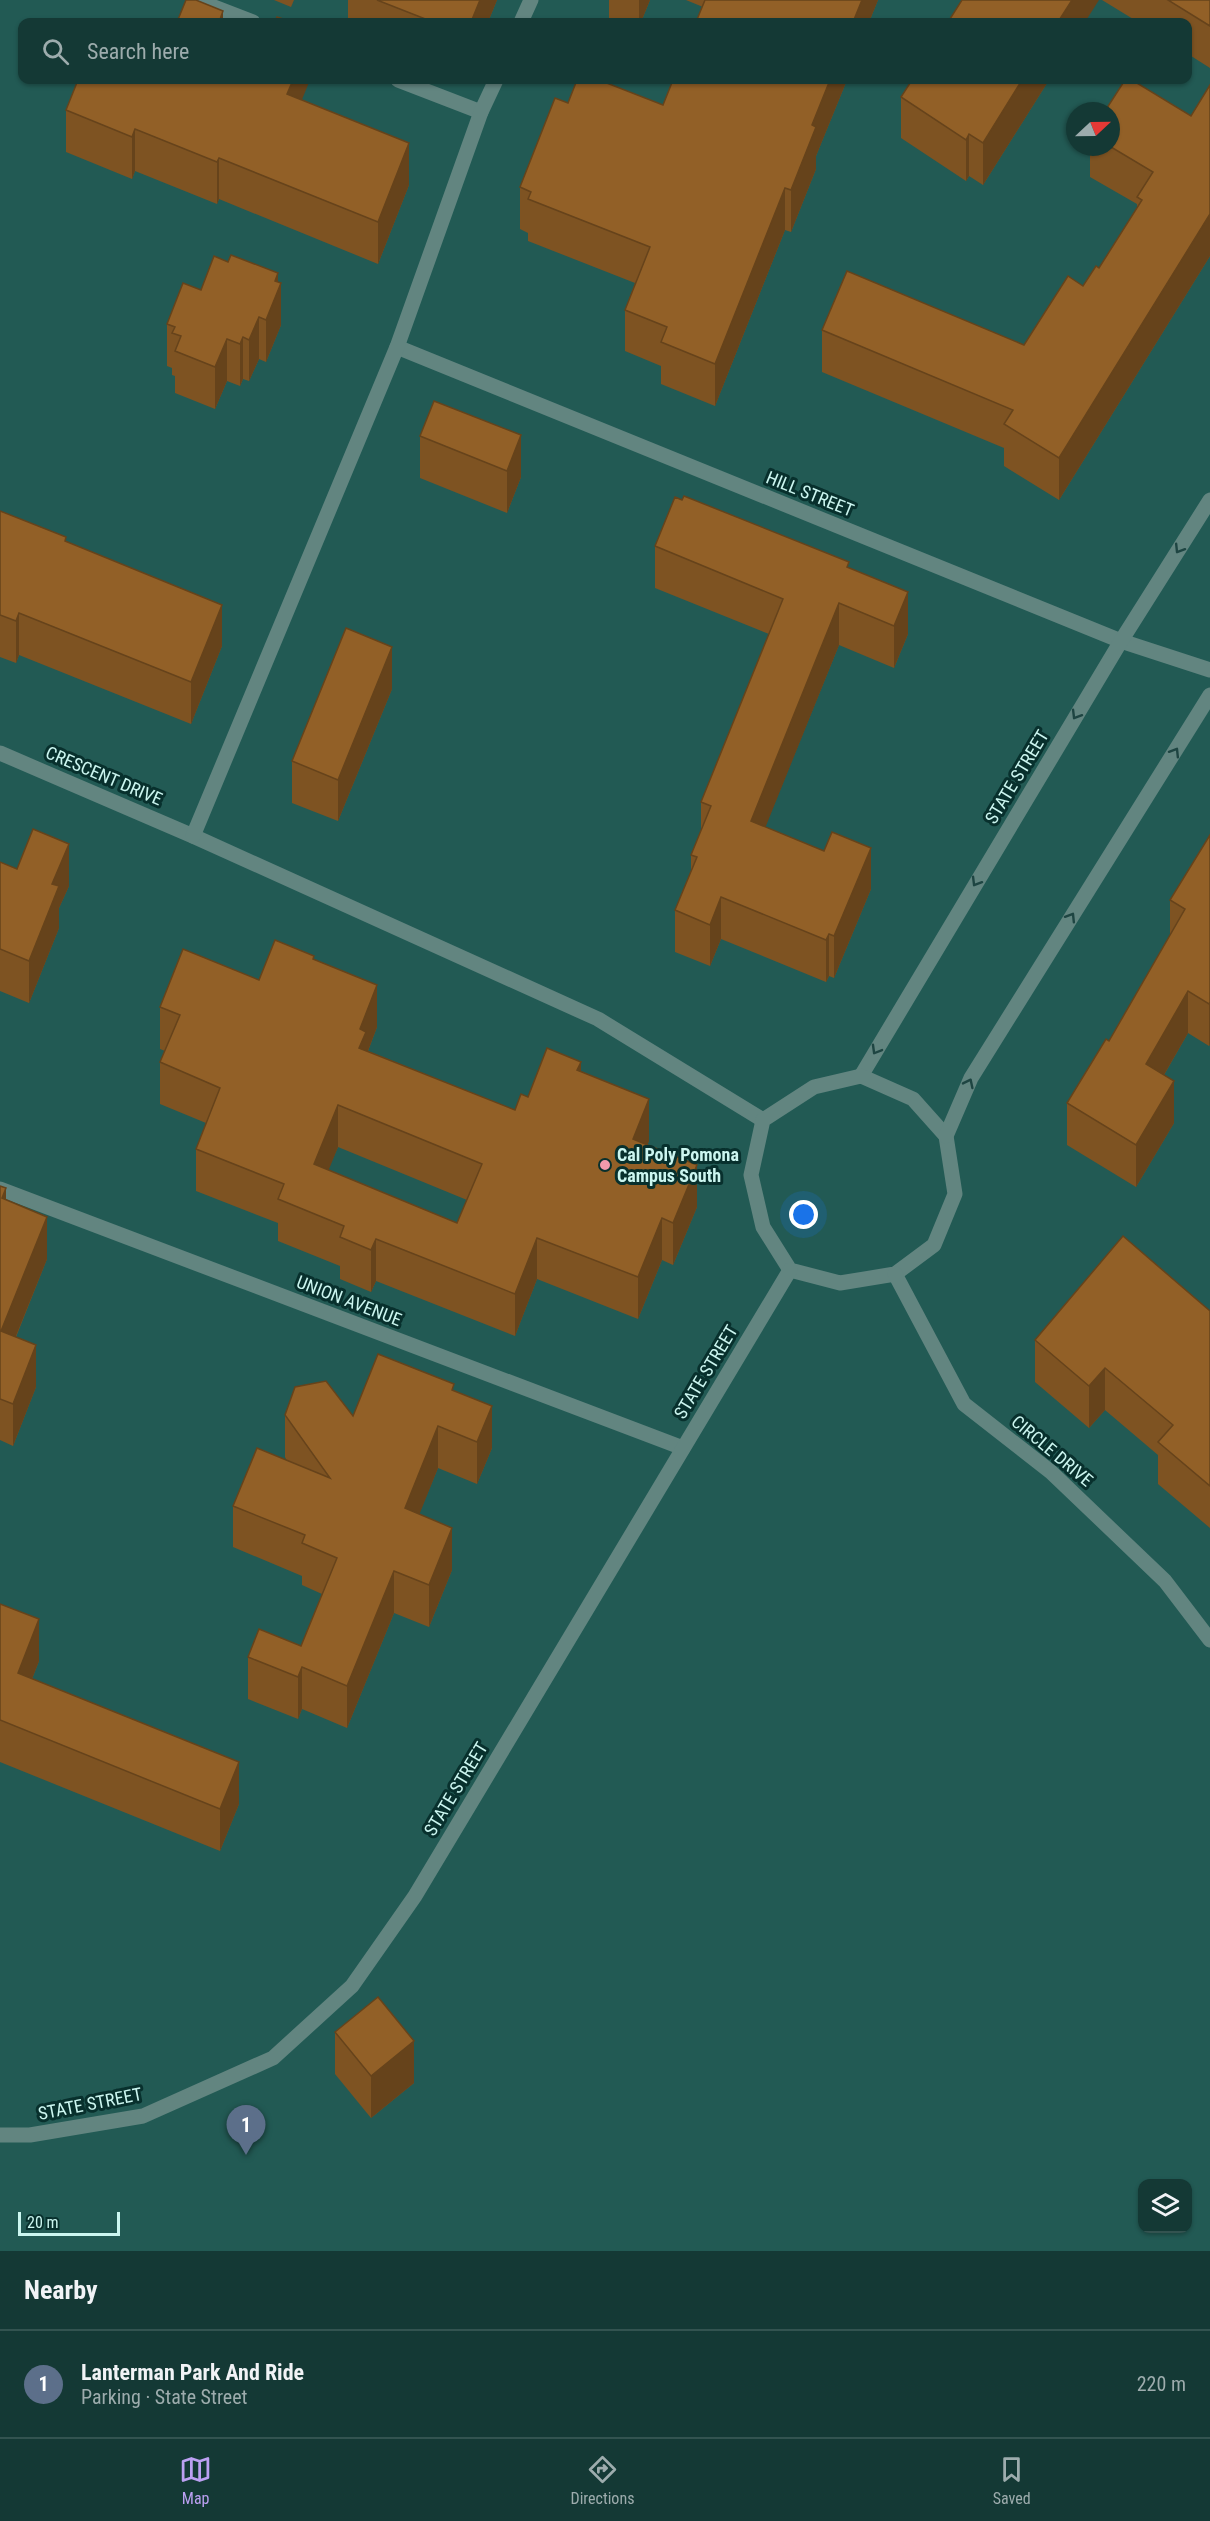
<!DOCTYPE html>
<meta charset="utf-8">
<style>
body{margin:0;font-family:"Roboto Condensed",sans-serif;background:#1d403d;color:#f1f3f6}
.controls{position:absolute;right:18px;bottom:18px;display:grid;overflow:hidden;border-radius:12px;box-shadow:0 2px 4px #0004}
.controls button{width:54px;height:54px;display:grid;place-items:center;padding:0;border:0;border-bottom:2px solid #335350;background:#143935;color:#f1f3f6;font:30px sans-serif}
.compass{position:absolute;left:1066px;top:102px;width:54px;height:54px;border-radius:50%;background:#143935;box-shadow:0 2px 4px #0004;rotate:68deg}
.scale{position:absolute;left:18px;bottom:15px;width:102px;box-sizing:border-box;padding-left:6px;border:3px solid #ccf6f0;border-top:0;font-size:16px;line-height:21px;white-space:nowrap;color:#ccf6f0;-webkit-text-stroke:4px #08302d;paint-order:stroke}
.you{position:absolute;left:804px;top:1215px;width:21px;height:21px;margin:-15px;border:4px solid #fff;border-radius:50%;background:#1a73e8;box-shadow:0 0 0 9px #1a73e833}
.badge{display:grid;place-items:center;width:39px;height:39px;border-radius:50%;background:#bca0f2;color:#fff;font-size:20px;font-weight:700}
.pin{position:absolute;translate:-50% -50px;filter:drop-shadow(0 2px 3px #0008)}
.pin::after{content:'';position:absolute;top:32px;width:21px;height:18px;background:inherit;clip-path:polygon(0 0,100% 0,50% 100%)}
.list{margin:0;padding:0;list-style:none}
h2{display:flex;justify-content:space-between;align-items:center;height:78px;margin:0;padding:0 24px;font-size:26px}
h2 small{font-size:20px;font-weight:400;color:#9dacad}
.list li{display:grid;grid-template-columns:39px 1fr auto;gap:18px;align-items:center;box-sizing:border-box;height:108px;padding:0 24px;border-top:2px solid #335350}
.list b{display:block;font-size:22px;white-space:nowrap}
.list p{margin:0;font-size:20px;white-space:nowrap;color:#9dacad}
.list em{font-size:20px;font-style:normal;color:#9dacad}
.icon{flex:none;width:33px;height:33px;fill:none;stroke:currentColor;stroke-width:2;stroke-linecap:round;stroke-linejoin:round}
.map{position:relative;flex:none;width:1210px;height:2251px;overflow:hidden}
.search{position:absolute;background:#143935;box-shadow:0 2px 4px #0004;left:18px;right:18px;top:18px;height:66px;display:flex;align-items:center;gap:15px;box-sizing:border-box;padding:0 21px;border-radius:12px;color:#9dacad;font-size:22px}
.sheet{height:186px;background:#143935}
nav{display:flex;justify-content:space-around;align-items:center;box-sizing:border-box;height:84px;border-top:2px solid #335350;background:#143935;font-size:16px;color:#9dacad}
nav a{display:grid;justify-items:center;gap:3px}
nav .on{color:#bca0f2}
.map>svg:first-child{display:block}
</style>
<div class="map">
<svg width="1210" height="2251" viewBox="0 0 1210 2251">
<rect width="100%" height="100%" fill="#1b4c47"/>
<path fill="#225a54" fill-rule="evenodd" d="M0 0H1210V2251H0ZM22 22H1188V80H22ZM1075 111H1111V147H1075ZM1142 2184H1188V2228H1142Z"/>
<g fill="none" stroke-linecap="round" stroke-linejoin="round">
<g stroke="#628580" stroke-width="15">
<path d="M196 0 253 22"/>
<path d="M521 22 531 0"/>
<path d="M398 80 481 112"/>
<path d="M397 347 1121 641 1210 670"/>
<path d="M0 753 193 836 598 1019 763 1120"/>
<path d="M193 836 397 347 481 112 496 80"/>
<path d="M861 1076 1121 641 1210 500"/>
<path d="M861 1076 913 1099 946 1136 955 1194 934 1245 895 1274 840 1283 790 1270 763 1227 751 1175 763 1120 814 1087Z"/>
<path d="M946 1136 971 1078 1210 695"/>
<path d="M0 1189 683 1448"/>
<path d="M895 1274 964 1404 1051 1472 1165 1581 1210 1640"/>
<path d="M0 2135H30L143 2116 273 2058 352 1986 415 1896 790 1270"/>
</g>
</g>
<g fill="#7e5322" fill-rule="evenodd">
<path d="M274 0H294L291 7Z"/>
<path d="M348 0H497L488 22H348Z"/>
<path d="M609 0H650L641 22H620L609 18Z"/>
<path d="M686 0H878L869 22H696L703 7Z"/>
<path d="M1102 0H1210V68L1188 54V22H1138Z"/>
<path d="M673 80H847L816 156V169L791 232 785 230 715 406 661 384V366L625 351V310L635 283 528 241V233L520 229V187L568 103 663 105Z"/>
<path d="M1049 80 983 185 969 176 966 181 901 138V97Z"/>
<path d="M1210 85V256L1059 500 1004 466V448L822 372V330L1024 345 1083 286 1099 268 1137 208V204L1090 177V147H1111L1191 116Z"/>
<path d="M301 100 409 185 378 264 219 199 217 204 135 171 132 179 66 152V110Z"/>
<path d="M278 282 281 325 266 362 259 359 249 381 243 379 240 386 227 381 215 409 175 393V376L172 375V368L167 366V324L201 290Z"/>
<path d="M434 401 521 477 507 513 420 478V436Z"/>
<path d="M0 511 66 541 222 646 191 724 19 655 16 663 0 657Z"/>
<path d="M655 546 849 568 908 634 894 668 839 645 765 827 871 889 834 978 829 976 826 982 721 939 710 966 675 952V910L691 871V855L701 832V802L769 634 655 588Z"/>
<path d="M392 689 338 821 292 803V761Z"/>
<path d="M1210 835V1044L1209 1046 1188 1033 1164 1075 1174 1123 1136 1187 1067 1145V1103L1109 1041 1170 936V900Z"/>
<path d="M0 862 17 869 69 886 59 908V928L29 1003 0 991Z"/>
<path d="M314 960 377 1027 368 1051 515 1110 528 1097 581 1072 649 1141 647 1145 697 1207 673 1265 662 1260 638 1319 537 1279 515 1336 376 1281 371 1292 340 1279V1266L278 1241V1223L196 1191V1149L206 1123 160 1104V1062L165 1051 160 1049V1007L259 980ZM338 1147 467 1200 457 1223 328 1170Z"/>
<path d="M0 1186 6 1200 47 1259 16 1337 36 1387 13 1446 0 1440Z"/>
<path d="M1210 1311V1528L1158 1484V1455L1105 1410 1089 1428 1035 1382V1340Z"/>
<path d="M454 1391 492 1448 477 1484 438 1468 419 1514 452 1570 429 1627 394 1613 347 1728 302 1709 298 1719 248 1699V1657L301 1646 322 1594 302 1585V1576L233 1547V1506L287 1461 285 1457V1415L353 1416Z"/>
<path d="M0 1604 39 1661 32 1679 239 1804 220 1851 0 1762Z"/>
<path d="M335 2032 414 2083 371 2118 335 2074Z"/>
</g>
<g fill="#66431b">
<path d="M480 0H497L488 22H471Z"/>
<path d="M639 0H650L641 22H639Z"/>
<path d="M862 0H878L869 22H853Z"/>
<path d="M1072 0H1099L1085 22H1058Z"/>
<path d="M223 11V22H219Z"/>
<path d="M293 80H310L287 136V94Z"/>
<path d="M830 80H847L816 156V169L791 232V190L812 125Z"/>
<path d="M1022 80H1049L983 185V143Z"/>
<path d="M135 129V171L132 179V137Z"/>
<path d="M969 134V176L966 181V140Z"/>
<path d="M409 143V185L378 264V222Z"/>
<path d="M219 158V199L217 204V162Z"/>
<path d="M785 188V230L715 406V364Z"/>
<path d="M1210 214V256L1059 500V458Z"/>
<path d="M278 273V289L281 283V325L266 362V320L275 281Z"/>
<path d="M259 317V359L249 381V340Z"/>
<path d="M243 337V379L240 386V344Z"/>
<path d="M227 339V381L215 409V367Z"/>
<path d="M521 435V477L507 513V471Z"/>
<path d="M908 592V634L894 668V626Z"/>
<path d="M839 603V645L751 863V821Z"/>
<path d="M222 605V646L191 724V682Z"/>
<path d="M19 613V655L16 663V621Z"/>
<path d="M392 647V689L338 821V780Z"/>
<path d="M69 844V886L59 908V928L29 1003V961L52 884Z"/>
<path d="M871 848V889L834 978V936Z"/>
<path d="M721 897V939L710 966V925Z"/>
<path d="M829 934V976L826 982V940Z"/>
<path d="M377 985V1027L366 1056 359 1048 360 1029Z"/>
<path d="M1188 991V1033L1146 1106V1064Z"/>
<path d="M1210 1002V1044L1209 1046V1004Z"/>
<path d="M581 1062V1103L577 1070Z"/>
<path d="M1174 1081V1123L1136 1187V1145Z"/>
<path d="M649 1099V1141L633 1181V1139Z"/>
<path d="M338 1105V1147L314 1206V1164Z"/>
<path d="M697 1165V1207L673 1265V1223Z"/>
<path d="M6 1188V1230L2 1198Z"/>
<path d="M47 1217V1259L1 1373V1331Z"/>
<path d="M662 1218V1260L638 1319V1277Z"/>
<path d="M537 1238V1279L515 1336V1294Z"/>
<path d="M376 1239V1281L371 1292V1250Z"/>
<path d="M36 1345V1387L13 1446V1404Z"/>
<path d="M1105 1368V1410L1089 1428V1386Z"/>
<path d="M492 1406V1448L477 1484V1442Z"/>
<path d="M438 1426V1468L405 1550V1508Z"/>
<path d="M452 1528V1570L429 1627V1585Z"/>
<path d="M394 1571V1613L347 1728V1686Z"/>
<path d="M39 1619V1661L18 1715V1673Z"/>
<path d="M302 1667V1709L298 1719V1677Z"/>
<path d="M239 1762V1804L220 1851V1809Z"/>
<path d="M414 2041V2083L371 2118V2076Z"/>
</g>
<g fill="#926027" stroke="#66431b" stroke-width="1.5" fill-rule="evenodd">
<path d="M186 0H196L223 11 219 22H177Z"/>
<path d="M377 0H480L471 22H433Z"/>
<path d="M705 0H862L853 22H696Z"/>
<path d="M962 0H1072L1058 22H948Z"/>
<path d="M1168 0H1210V26Z"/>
<path d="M277 17 292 22H275Z"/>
<path d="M78 80H293L287 94 409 143 378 222 219 158 217 162 135 129 132 137 66 110Z"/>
<path d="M577 80H599L663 105 673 80H830L812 125 816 127 791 190 785 188 715 364 661 342 667 327 625 310 650 247 528 199 531 192 520 187 555 98 568 103Z"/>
<path d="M912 80H1022L983 143 969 134 966 140 901 97Z"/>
<path d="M1125 80H1132L1191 116 1210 85V214L1059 458 1004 424 1013 410 822 330 847 271 1024 345 1068 276 1083 286 1096 266 1099 268 1142 200 1137 197 1153 172 1111 147V111H1105Z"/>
<path d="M231 255 278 273 275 281 281 283 266 320 259 317 249 340 243 337 240 344 227 339 215 367 175 351 181 336 172 333 175 327 167 324 183 283 201 290 214 256 228 262Z"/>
<path d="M434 401 521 435 507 471 420 436Z"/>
<path d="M684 496 849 562 847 567 908 592 894 626 839 603 751 821 824 851 832 832 871 848 834 936 829 934 826 940 721 897 710 925 675 910 697 857 691 855 711 806 701 802 783 599 655 546 675 497 682 500Z"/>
<path d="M0 511 66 537 65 541 222 605 191 682 19 613 16 621 0 615Z"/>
<path d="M346 628 392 647 338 780 292 761Z"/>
<path d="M33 829 69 844 52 884 59 886 29 961 0 949V862L17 869Z"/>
<path d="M1210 835V1002L1209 1004 1188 991 1146 1064 1174 1081 1136 1145 1067 1103 1106 1039 1109 1041 1185 909 1170 900Z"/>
<path d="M275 940 314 956 313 959 377 985 360 1029 366 1032 359 1048 515 1110 521 1094 528 1097 547 1048 581 1062 577 1070 649 1099 633 1139 697 1165 673 1223 662 1218 638 1277 537 1238 515 1294 376 1239 371 1250 340 1237 344 1226 278 1199 284 1184 196 1149 220 1088 160 1062 180 1015 160 1007 183 949 259 980ZM338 1105 482 1164 457 1223 314 1164Z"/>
<path d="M0 1186 6 1188 2 1198 47 1217 1 1331 36 1345 13 1404 0 1399Z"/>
<path d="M1123 1236 1210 1311V1486L1158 1442 1173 1425 1105 1368 1089 1386 1035 1340Z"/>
<path d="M378 1354 454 1384 452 1390 492 1406 477 1442 438 1426 405 1508 452 1528 429 1585 394 1571 347 1686 302 1667 298 1677 248 1657 259 1629 301 1646 337 1558 302 1543 305 1535 233 1506 257 1448 330 1478 285 1415 295 1387 326 1381 353 1416Z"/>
<path d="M0 1604 39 1619 18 1673 239 1762 220 1809 0 1720Z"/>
<path d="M378 1997 414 2041 371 2076 335 2032Z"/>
</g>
<defs><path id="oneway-chevron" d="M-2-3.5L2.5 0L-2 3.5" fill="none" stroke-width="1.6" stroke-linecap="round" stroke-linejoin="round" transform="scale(1.5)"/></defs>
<g stroke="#1e4542">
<use href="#oneway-chevron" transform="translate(1179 549) rotate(122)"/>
<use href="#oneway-chevron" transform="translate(1076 715) rotate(121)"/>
<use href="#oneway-chevron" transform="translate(1175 752) rotate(-58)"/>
<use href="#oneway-chevron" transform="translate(976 882) rotate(121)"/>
<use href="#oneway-chevron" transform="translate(1071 917) rotate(-58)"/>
<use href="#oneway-chevron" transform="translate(876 1050) rotate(120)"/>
<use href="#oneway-chevron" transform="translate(969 1083) rotate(-64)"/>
</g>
<circle fill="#f29aac" stroke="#08302d" stroke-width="2" cx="605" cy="1165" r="6"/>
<g text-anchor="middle" stroke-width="6" stroke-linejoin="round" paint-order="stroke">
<g font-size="18" fill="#ccf6f0" stroke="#08302d">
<text transform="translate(810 494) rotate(22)" y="6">HILL STREET</text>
<text transform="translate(104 776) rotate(23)" y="6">CRESCENT DRIVE</text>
<text transform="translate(1017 777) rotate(-59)" y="6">STATE STREET</text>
<text transform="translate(349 1301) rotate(21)" y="6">UNION AVENUE</text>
<text transform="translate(706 1372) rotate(-59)" y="6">STATE STREET</text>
<text transform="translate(1052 1451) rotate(40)" y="6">CIRCLE DRIVE</text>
<text transform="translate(456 1789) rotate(-59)" y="6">STATE STREET</text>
<text transform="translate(90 2104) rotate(-11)" y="6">STATE STREET</text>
</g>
<g font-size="18" font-weight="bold" fill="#ccf6f0" stroke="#08302d" text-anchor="start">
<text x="617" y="1161">Cal Poly Pomona<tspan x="617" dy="21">Campus South</tspan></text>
</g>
</g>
</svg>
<div class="controls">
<button><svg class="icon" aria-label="layers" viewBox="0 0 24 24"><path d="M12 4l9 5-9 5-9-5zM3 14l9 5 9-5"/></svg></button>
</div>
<svg class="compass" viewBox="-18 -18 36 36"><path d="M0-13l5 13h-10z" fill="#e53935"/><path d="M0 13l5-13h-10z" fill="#9dacad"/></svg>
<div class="scale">20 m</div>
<div class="you"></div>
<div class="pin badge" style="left:246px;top:2155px;background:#5c6f8a">1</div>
<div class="search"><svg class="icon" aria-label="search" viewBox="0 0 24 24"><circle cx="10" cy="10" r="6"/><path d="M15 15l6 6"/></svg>Search here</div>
</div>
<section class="sheet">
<h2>Nearby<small></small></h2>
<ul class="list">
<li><span class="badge" style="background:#5c6f8a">1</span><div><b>Lanterman Park And Ride</b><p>Parking · State Street</p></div><em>220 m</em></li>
</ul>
</section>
<nav>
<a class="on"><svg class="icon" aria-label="map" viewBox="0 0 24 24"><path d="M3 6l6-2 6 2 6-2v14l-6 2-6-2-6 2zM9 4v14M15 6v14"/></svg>Map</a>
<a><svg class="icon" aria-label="directions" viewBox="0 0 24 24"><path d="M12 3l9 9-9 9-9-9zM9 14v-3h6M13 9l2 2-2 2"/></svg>Directions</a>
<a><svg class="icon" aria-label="saved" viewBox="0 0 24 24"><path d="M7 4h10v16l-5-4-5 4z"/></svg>Saved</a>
</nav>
